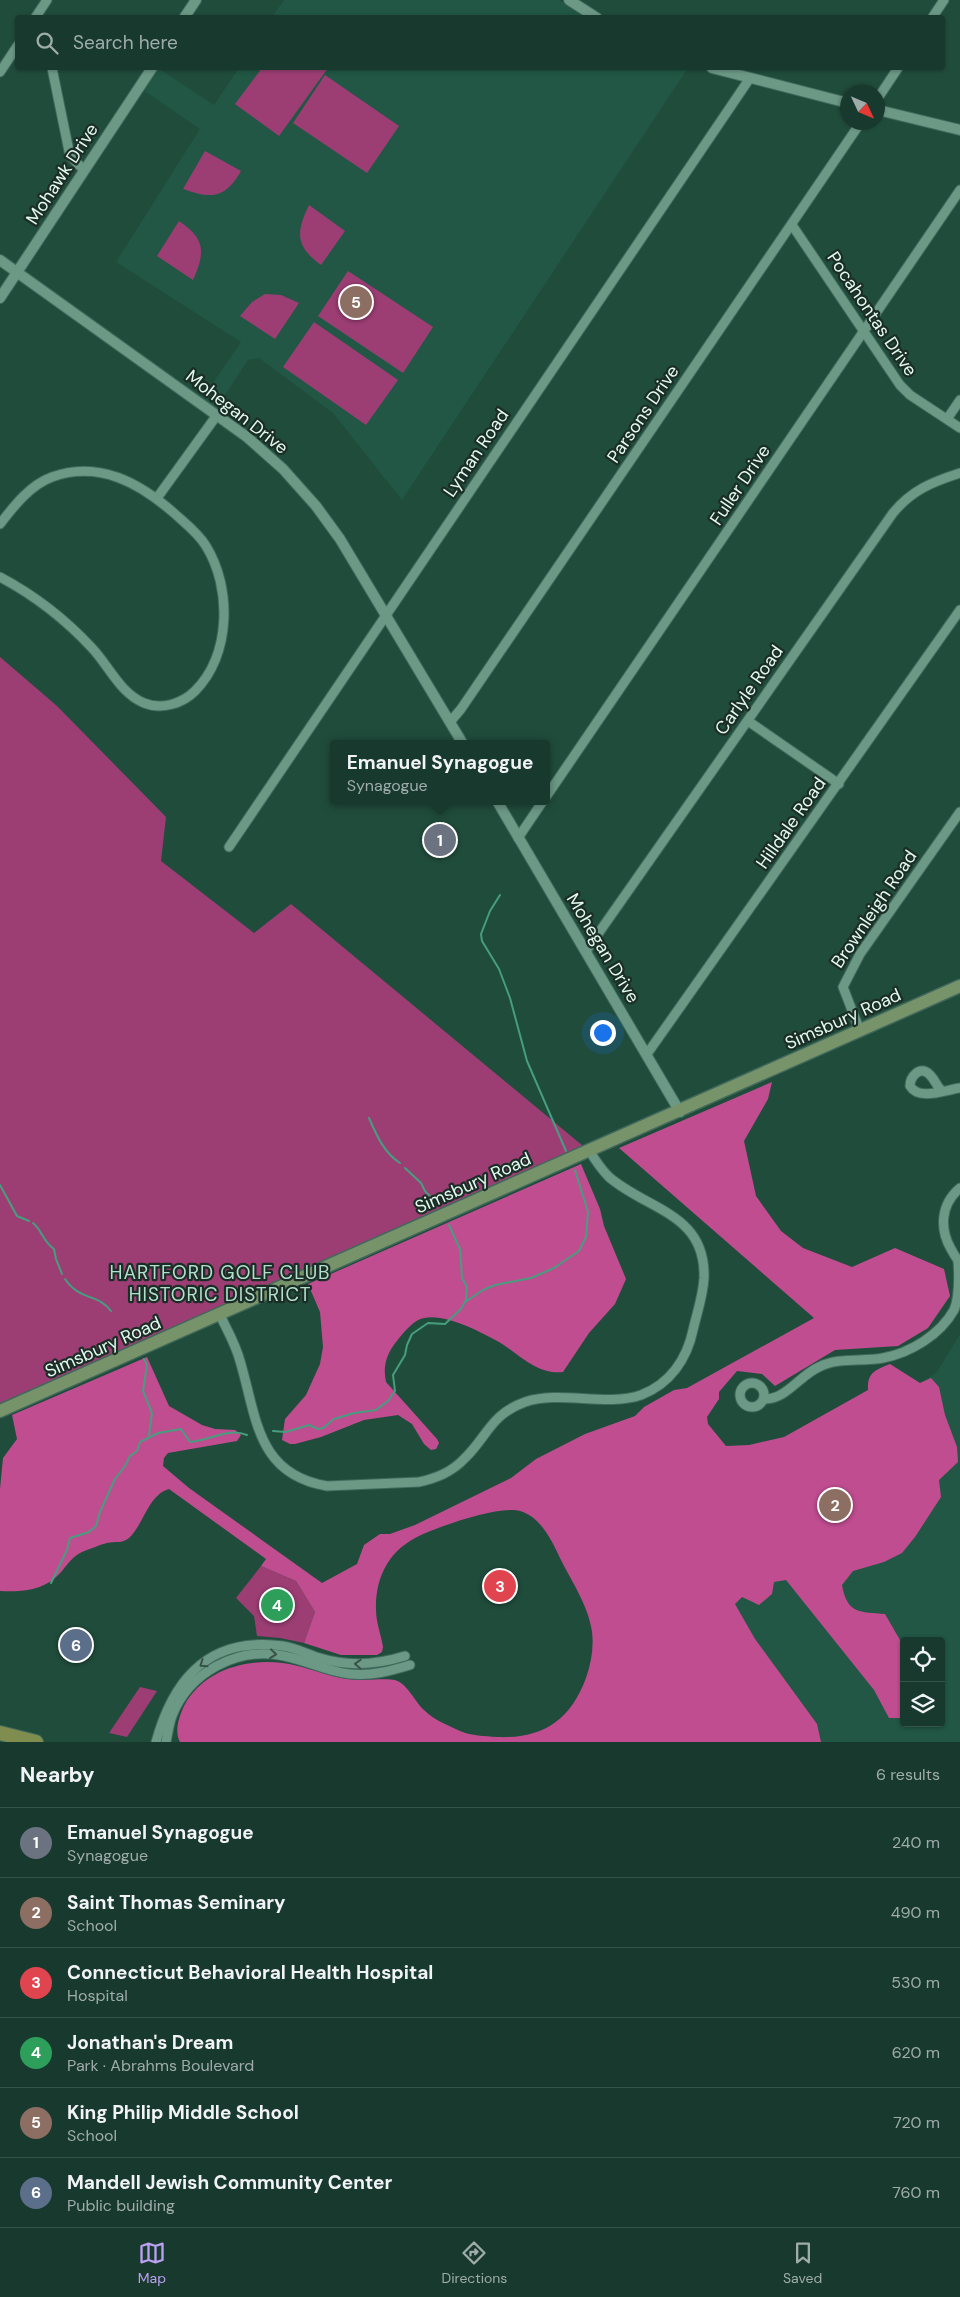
<!DOCTYPE html>
<meta charset="utf-8">
<style>
body{margin:0;font-family:"DM Sans",sans-serif;background:#214035;color:#f1f3f6}
.controls{position:absolute;right:15px;bottom:15px;display:grid;overflow:hidden;border-radius:5px;box-shadow:0 1px 4px #0004}
.controls button{width:45px;height:45px;display:grid;place-items:center;padding:0;border:0;border-bottom:1px solid #365349;background:#18392d;color:#f1f3f6;font:25px sans-serif}
.compass{position:absolute;left:840px;top:85px;width:45px;height:45px;border-radius:50%;background:#18392d;box-shadow:0 1px 4px #0004;rotate:134deg}
.you{position:absolute;left:602px;top:1032px;width:18px;height:18px;margin:-12px;border:4px solid #fff;border-radius:50%;background:#1a73e8;box-shadow:0 0 0 8px #1a73e833}
.badge{display:grid;place-items:center;width:32px;height:32px;border-radius:50%;background:#bca0f2;color:#fff;font-size:16px;font-weight:700}
.pin{position:absolute;translate:-50% -50%;border:2px solid #fff;box-shadow:0 1px 5px #0006}
.popup{position:absolute;left:330px;top:740px;width:220px;height:65px;box-sizing:border-box;display:grid;place-content:center;border-radius:5px;background:#18392d;filter:drop-shadow(0 1px 4px #0005);font-size:16px;white-space:nowrap;color:#9facaa}
.popup b{font-size:19px;color:#f1f3f6}
.popup::after{content:'';position:absolute;left:50%;top:100%;margin-left:-10px;border:10px solid transparent;border-top-color:#18392d}
.list{margin:0;padding:0;list-style:none}
h2{display:flex;justify-content:space-between;align-items:center;height:65px;margin:0;padding:0 20px;font-size:21px}
h2 small{font-size:16px;font-weight:400;color:#9facaa}
.list li{display:grid;grid-template-columns:32px 1fr auto;gap:15px;align-items:center;box-sizing:border-box;height:70px;padding:0 20px;border-top:1px solid #365349}
.list b{display:block;font-size:19px;white-space:nowrap}
.list p{margin:0;font-size:16px;white-space:nowrap;color:#9facaa}
.list em{font-size:16px;font-style:normal;color:#9facaa}
.icon{flex:none;width:28px;height:28px;fill:none;stroke:currentColor;stroke-width:2;stroke-linecap:round;stroke-linejoin:round}
.map{position:relative;flex:none;width:960px;height:1742px;overflow:hidden}
.search{position:absolute;background:#18392d;box-shadow:0 1px 4px #0004;left:15px;right:15px;top:15px;height:55px;display:flex;align-items:center;gap:12px;box-sizing:border-box;padding:0 18px;border-radius:5px;color:#9facaa;font-size:19px}
.sheet{height:485px;background:#18392d}
nav{display:flex;justify-content:space-around;align-items:center;box-sizing:border-box;height:70px;border-top:1px solid #365349;background:#18392d;font-size:14px;color:#9facaa}
nav a{display:grid;justify-items:center;gap:2px}
nav .on{color:#bca0f2}
.map>svg:first-child{display:block}
</style>
<div class="map">
<svg width="960" height="1742" viewBox="0 0 960 1742">
<rect width="100%" height="100%" fill="#204c3c"/>
<g fill="#215744" fill-rule="evenodd">
<path d="M284 0H559L584 17H272Z"/>
<path d="M158 68 214 105 239 68H688L402 500 333 413 259 358 248 360 214 412 200 402 241 342 116 262 200 129 143 90Z"/>
<path d="M960 1334V1742H576L807 1457 937 1372ZM904 1641H941V1723H904Z"/>
</g>
<g fill="#9c3e74">
<path d="M262 68H328L279 136 235 104Z"/>
<path d="M325 75 399 126 367 173 293 123Z"/>
<path d="M205 151 241 171C225 199 211 199 183 189Z"/>
<path d="M309 205 345 231 321 265C295 246 296 232 309 205Z"/>
<path d="M179 221C206 239 205 253 193 280L157 256Z"/>
<path d="M348 271 433 327 403 373 318 316Z"/>
<path d="M265 294 281 295 299 303 275 339 240 316 252 302Z"/>
<path d="M314 322 398 380 366 425 283 367Z"/>
<path d="M0 657 57 706 166 817 161 861 254 933 291 904 583 1146 0 1404Z"/>
<path d="M261 1566 296 1581 315 1612 304 1643 280 1638 257 1636 254 1616 236 1598Z"/>
<path d="M140 1687 157 1691 127 1737 109 1733Z"/>
</g>
<g fill="#c04d90">
<path d="M772 1082 768 1099 744 1141 756 1196 781 1231 803 1248 852 1267 895 1248 944 1269 950 1296 928 1328 898 1346 835 1350 775 1386 762 1374 737 1371 719 1392V1399L707 1417 708 1424 726 1446 749 1445 784 1437 868 1390C867 1373 875 1370 890 1364L920 1383 931 1378 939 1387 945 1415 957 1447 958 1462 939 1480 941 1497 915 1537 902 1553 884 1562 853 1571 842 1585C847 1614 860 1612 885 1614L904 1647V1718H889L874 1690 786 1580 774 1582 772 1594 759 1605 742 1597 735 1604 755 1639 817 1724 821 1742H180C174 1731 179 1717 184 1706 205 1666 257 1655 298 1666 315 1670 331 1677 348 1679 360 1681 386 1678 395 1680 408 1684 414 1701 424 1710 434 1720 447 1725 460 1731 472 1736 484 1736 497 1737 542 1739 570 1721 586 1678 591 1663 594 1648 592 1632 589 1607 572 1582 561 1560 552 1541 541 1517 520 1511 499 1505 441 1526 421 1535 390 1549 375 1576 376 1610 376 1622 381 1635 383 1647L382 1652 377 1655H341L304 1643 315 1612 296 1581 261 1566 266 1559 169 1489C148 1495 144 1524 129 1538 122 1544 115 1541 107 1543 99 1545 90 1549 82 1552 69 1558 65 1570 55 1578 40 1591 18 1592 0 1591V1489L3 1458 17 1439 12 1415 147 1357 169 1406 202 1425 215 1429 235 1430 241 1435 237 1441 168 1453 164 1458 163 1466 189 1488 322 1583 357 1564 364 1545 380 1534H390L415 1525 511 1478 536 1459 585 1434 635 1416 644 1407 674 1390 687 1388 814 1318 619 1148Z"/>
<path d="M581 1164 600 1209 604 1226 626 1279 615 1304 589 1333 563 1372C537 1375 519 1354 499 1342 481 1332 445 1313 424 1318 414 1320 406 1330 400 1337 388 1351 382 1364 386 1382L437 1439 439 1443 436 1449 431 1450 424 1444 412 1424 398 1415 364 1420 321 1437 295 1444H290L282 1440 285 1419 306 1395 320 1364 323 1347 320 1312 308 1284Z"/>
</g>
<g fill="none" stroke-linecap="round" stroke-linejoin="round">
<g stroke="#469e7f" stroke-width="2">
<path d="M500 895 490 911 481 934 482 941 499 969 510 998 527 1061 566 1151"/>
<path d="M369 1118C376 1134 384 1153 400 1163"/>
<path d="M405 1168 421 1183 425 1191 437 1204"/>
<path d="M0 1185 17 1216 29 1221"/>
<path d="M33 1223C42 1230 43 1242 54 1249L56 1259 62 1274"/>
<path d="M65 1279C81 1302 98 1293 111 1311"/>
<path d="M465 1302 483 1290 495 1285 531 1278 554 1268 579 1251 586 1237 588 1212 575 1170"/>
<path d="M122 1335 137 1340"/>
<path d="M144 1359 147 1365 143 1391 152 1413 149 1435"/>
<path d="M273 1431 286 1432 309 1425 318 1429 323 1428 334 1419 354 1413 376 1410 388 1401 395 1391 393 1375 405 1355 407 1345 412 1334 428 1323 445 1324 461 1309 466 1300 467 1287 462 1278 460 1249 449 1225"/>
<path d="M51 1583 67 1550 70 1538 89 1532 96 1526 100 1512 115 1479 125 1466 130 1456 137 1451 140 1442 158 1433 181 1429 190 1442C209 1441 227 1427 247 1435"/>
</g>
<g stroke="#40695c" stroke-width="11">
<g id="minor">
<path d="M35 18 47 0"/>
<path d="M932 18 944 0"/>
<path d="M52 68 70 156 84 170"/>
<path d="M0 72 18 45"/>
<path d="M878 98 898 68"/>
<path d="M792 225 900 385 910 395 960 428"/>
<path d="M947 419 960 400"/>
<path d="M157 498 217 415"/>
<path d="M0 524C14 506 30 485 52 477 99 460 140 483 175 514 186 524 198 533 206 546 232 588 231 655 195 691 182 704 161 710 144 703 120 693 109 666 92 648 66 620 34 595 0 577"/>
<path d="M748 721 839 784"/>
<path d="M450 722 461 709 861 122"/>
<path d="M546 797 960 190"/>
<path d="M518 838 543 801"/>
<path d="M229 847 750 78"/>
<path d="M586 951 893 513C912 490 932 482 960 473"/>
<path d="M860 1031 843 987 860 954 960 812"/>
<path d="M647 1054 960 610"/>
<path d="M942 1091C936 1086 935 1079 929 1074 920 1065 910 1077 910 1086 919 1101 945 1090 960 1088"/>
<path d="M960 1188C941 1204 939 1228 951 1249 954 1254 956 1259 960 1262"/>
<path d="M220 1315C227 1330 236 1345 240 1361 257 1417 256 1474 327 1486L419 1482C437 1478 452 1472 465 1458 487 1437 491 1414 525 1402 560 1390 606 1407 641 1395 670 1384 687 1359 693 1330 697 1313 703 1296 704 1278 706 1213 647 1210 609 1177 601 1169 595 1160 589 1150"/>
<circle cx="752" cy="1395" r="12"/>
<path d="M764 1399C786 1400 800 1375 819 1367 838 1357 862 1362 883 1358 910 1353 940 1335 954 1310 960 1296 959 1276 958 1261"/>
<path d="M156 1742C174 1676 211 1636 283 1646 296 1648 307 1654 320 1658 349 1667 376 1665 405 1656"/>
<path d="M166 1742C168 1733 169 1724 172 1716 189 1672 238 1646 284 1656 306 1660 327 1672 350 1674 372 1676 390 1671 410 1665"/>
</g>
</g>
<g stroke="#40695c" stroke-width="12">
<g id="tertiary">
<path d="M569 0 597 18"/>
<path d="M184 18 196 0"/>
<path d="M712 68 848 103"/>
<path d="M878 110 960 130"/>
<path d="M0 260 247 437 283 469 316 506 340 539 463 744"/>
<path d="M0 298 152 68"/>
<path d="M497 801 680 1112"/>
</g>
</g>
<g stroke="#40695c" stroke-width="15">
<path id="secondary" d="M0 1411 960 986"/>
</g>
<g stroke="#40695c" stroke-width="16">
<path id="primary" d="M0 1733 36 1742"/>
</g>
<use href="#minor" stroke="#6c9886" stroke-width="9"/>
<use href="#tertiary" stroke="#6c9886" stroke-width="10"/>
<use href="#secondary" stroke="#76936a" stroke-width="12"/>
<use href="#primary" stroke="#7f8e4f" stroke-width="14"/>
</g>
<defs><path id="oneway-chevron" d="M-2-3.5L2.5 0L-2 3.5" fill="none" stroke-width="1.6" stroke-linecap="round" stroke-linejoin="round" transform="scale(1.25)"/></defs>
<g stroke="#375248">
<use href="#oneway-chevron" transform="translate(273 1654) rotate(6)"/>
<use href="#oneway-chevron" transform="translate(203 1664) rotate(145)"/>
<use href="#oneway-chevron" transform="translate(358 1664) rotate(-177)"/>
</g>
<g text-anchor="middle" stroke-width="4.5" stroke-linejoin="round" paint-order="stroke">
<g font-size="18" fill="#e2faef" stroke="#1b2d26">
<text transform="translate(62 174) rotate(-57)" y="6">Mohawk Drive</text>
<text transform="translate(872 314) rotate(56)" y="6">Pocahontas Drive</text>
<text transform="translate(237 412) rotate(38)" y="6">Mohegan Drive</text>
<text transform="translate(643 414) rotate(-56)" y="6">Parsons Drive</text>
<text transform="translate(476 453) rotate(-56)" y="6">Lyman Road</text>
<text transform="translate(740 485) rotate(-56)" y="6">Fuller Drive</text>
<text transform="translate(749 690) rotate(-55)" y="6">Carlyle Road</text>
<text transform="translate(791 823) rotate(-55)" y="6">Hilldale Road</text>
<text transform="translate(874 909) rotate(-56)" y="6">Brownleigh Road</text>
<text transform="translate(603 948) rotate(59)" y="6">Mohegan Drive</text>
<text transform="translate(843 1019) rotate(-24)" y="6">Simsbury Road</text>
<text transform="translate(473 1183) rotate(-24)" y="6">Simsbury Road</text>
<text transform="translate(103 1347) rotate(-24)" y="6">Simsbury Road</text>
</g>
<g font-size="19" letter-spacing="1" fill="#b1dfcc" stroke="#1b2d26">
<text x="220" y="1279">HARTFORD GOLF CLUB<tspan x="220" dy="22">HISTORIC DISTRICT</tspan></text>
</g>
</g>
</svg>
<div class="controls">
<button><svg class="icon" aria-label="locate" viewBox="0 0 24 24"><circle cx="12" cy="12" r="6"/><path d="M12 2v4M12 18v4M2 12h4M18 12h4"/></svg></button>
<button><svg class="icon" aria-label="layers" viewBox="0 0 24 24"><path d="M12 4l9 5-9 5-9-5zM3 14l9 5 9-5"/></svg></button>
</div>
<svg class="compass" viewBox="-18 -18 36 36"><path d="M0-13l5 13h-10z" fill="#e53935"/><path d="M0 13l5-13h-10z" fill="#9facaa"/></svg>
<div class="you"></div>
<div class="pin badge" style="left:440px;top:840px;background:#6b7280">1</div>
<div class="popup"><b>Emanuel Synagogue</b>Synagogue</div>
<div class="pin badge" style="left:835px;top:1505px;background:#8d6e63">2</div>
<div class="pin badge" style="left:500px;top:1586px;background:#e0444e">3</div>
<div class="pin badge" style="left:277px;top:1605px;background:#2e9e5b">4</div>
<div class="pin badge" style="left:356px;top:302px;background:#8d6e63">5</div>
<div class="pin badge" style="left:76px;top:1645px;background:#5c6f8a">6</div>
<div class="search"><svg class="icon" aria-label="search" viewBox="0 0 24 24"><circle cx="10" cy="10" r="6"/><path d="M15 15l6 6"/></svg>Search here</div>
</div>
<section class="sheet">
<h2>Nearby<small>6 results</small></h2>
<ul class="list">
<li><span class="badge" style="background:#6b7280">1</span><div><b>Emanuel Synagogue</b><p>Synagogue</p></div><em>240 m</em></li>
<li><span class="badge" style="background:#8d6e63">2</span><div><b>Saint Thomas Seminary</b><p>School</p></div><em>490 m</em></li>
<li><span class="badge" style="background:#e0444e">3</span><div><b>Connecticut Behavioral Health Hospital</b><p>Hospital</p></div><em>530 m</em></li>
<li><span class="badge" style="background:#2e9e5b">4</span><div><b>Jonathan's Dream</b><p>Park · Abrahms Boulevard</p></div><em>620 m</em></li>
<li><span class="badge" style="background:#8d6e63">5</span><div><b>King Philip Middle School</b><p>School</p></div><em>720 m</em></li>
<li><span class="badge" style="background:#5c6f8a">6</span><div><b>Mandell Jewish Community Center</b><p>Public building</p></div><em>760 m</em></li>
</ul>
</section>
<nav>
<a class="on"><svg class="icon" aria-label="map" viewBox="0 0 24 24"><path d="M3 6l6-2 6 2 6-2v14l-6 2-6-2-6 2zM9 4v14M15 6v14"/></svg>Map</a>
<a><svg class="icon" aria-label="directions" viewBox="0 0 24 24"><path d="M12 3l9 9-9 9-9-9zM9 14v-3h6M13 9l2 2-2 2"/></svg>Directions</a>
<a><svg class="icon" aria-label="saved" viewBox="0 0 24 24"><path d="M7 4h10v16l-5-4-5 4z"/></svg>Saved</a>
</nav>
